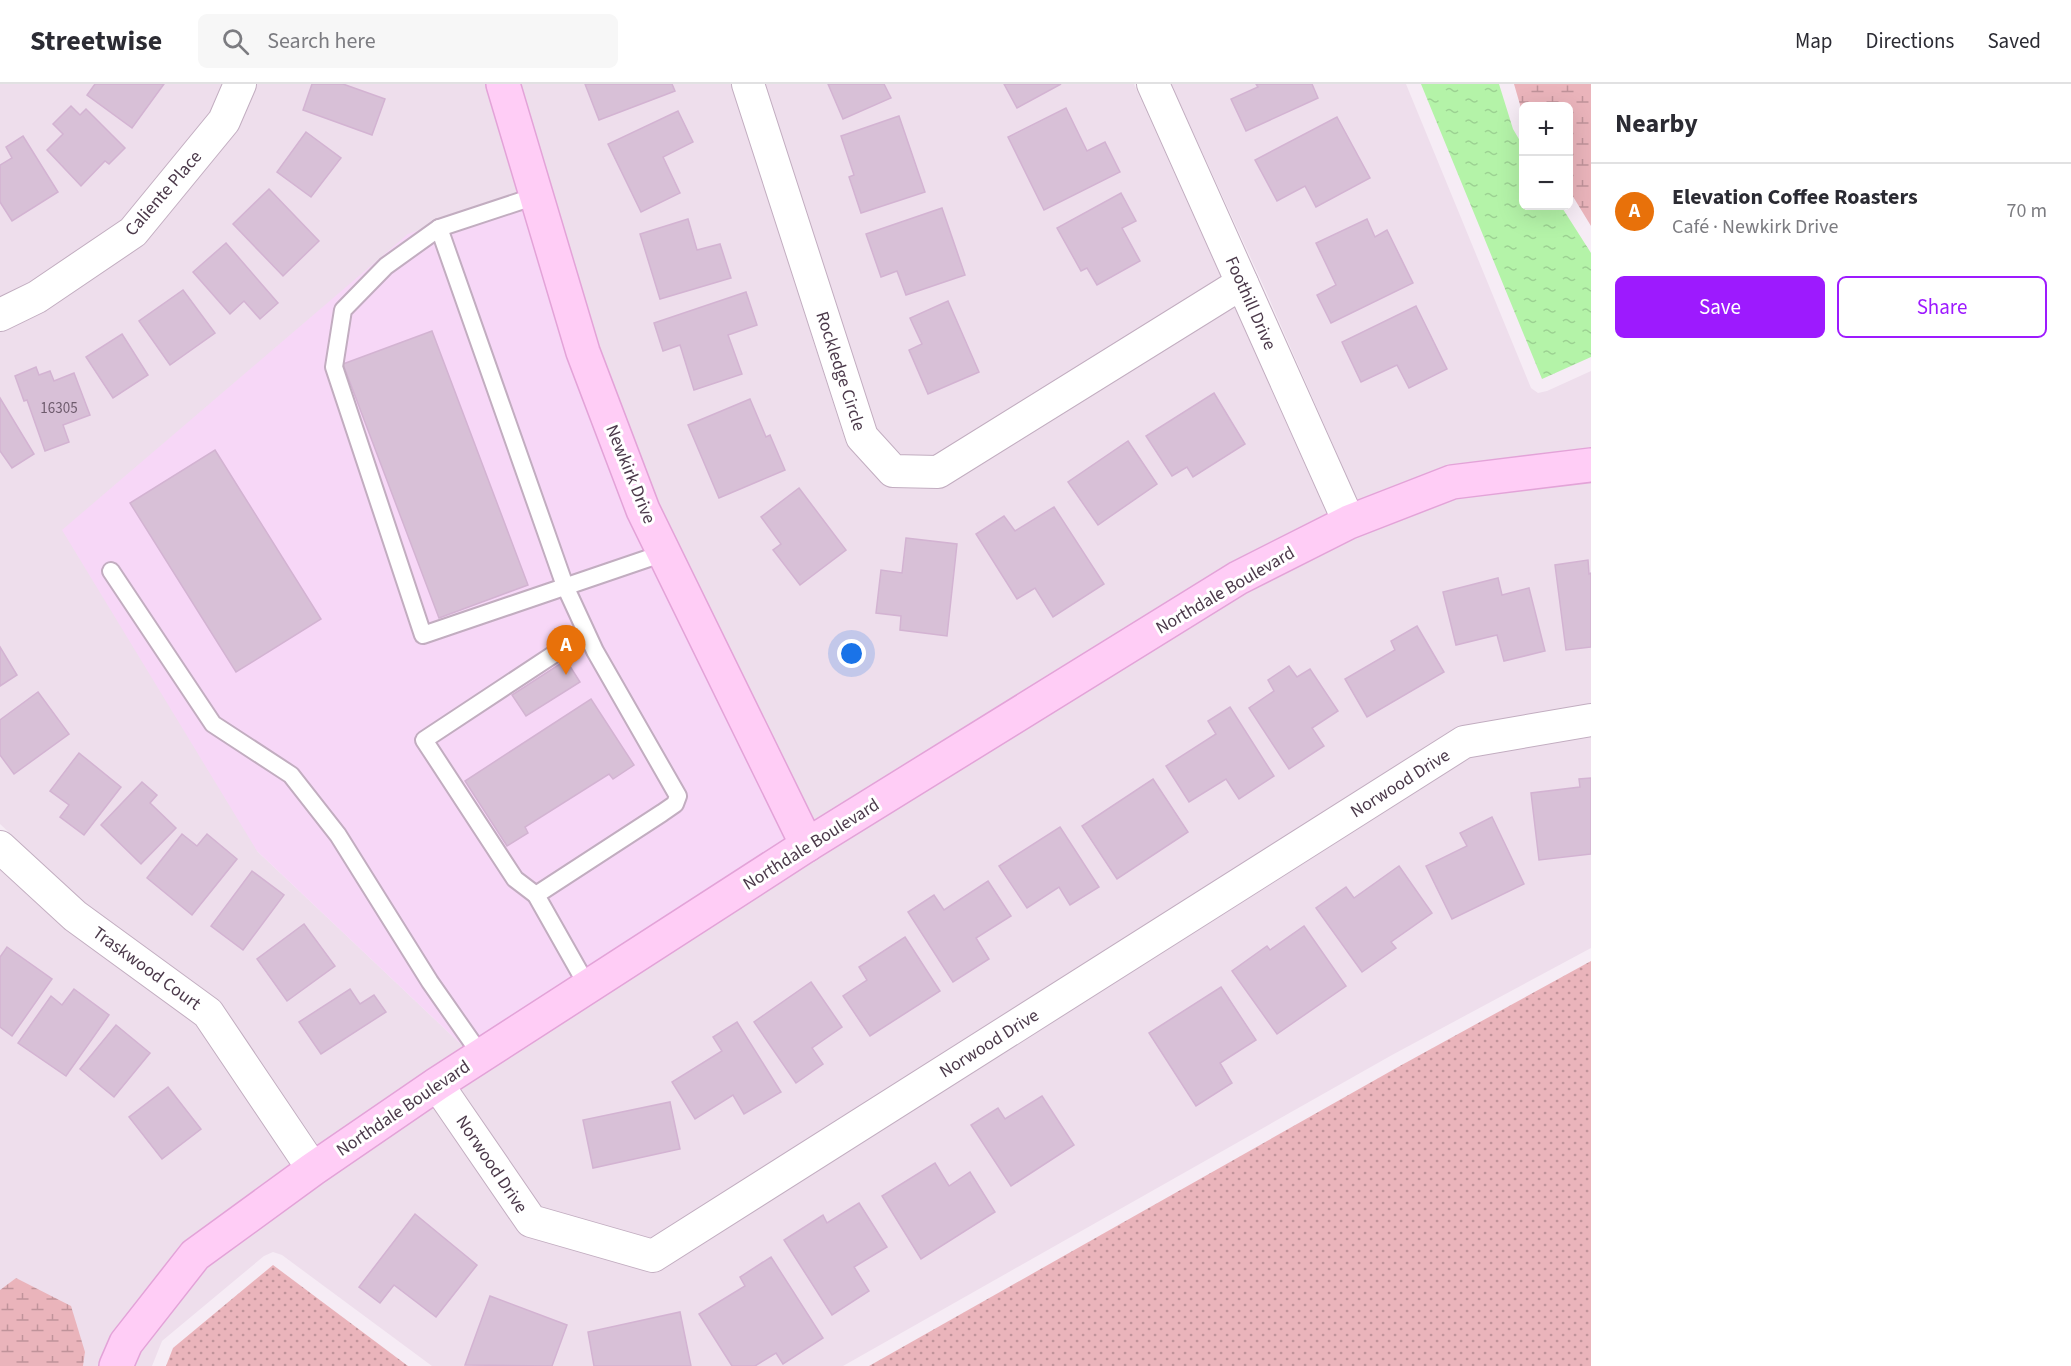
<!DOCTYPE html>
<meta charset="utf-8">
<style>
body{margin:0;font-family:"Source Sans 3",sans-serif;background:#f7f7f7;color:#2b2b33}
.controls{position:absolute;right:18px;top:18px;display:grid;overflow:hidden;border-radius:9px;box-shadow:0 6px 24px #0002}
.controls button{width:54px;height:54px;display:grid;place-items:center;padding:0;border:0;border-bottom:2px solid #e1e1e2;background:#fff;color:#2b2b33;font:30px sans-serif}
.you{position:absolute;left:852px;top:570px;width:21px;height:21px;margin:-15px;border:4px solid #fff;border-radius:50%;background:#1a73e8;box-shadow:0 0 0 9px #1a73e833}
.badge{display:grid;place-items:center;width:39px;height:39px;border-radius:50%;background:#9d1afe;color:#fff;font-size:20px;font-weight:700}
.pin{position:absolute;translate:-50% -50px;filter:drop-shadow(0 2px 3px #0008)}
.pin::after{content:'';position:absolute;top:32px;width:21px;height:18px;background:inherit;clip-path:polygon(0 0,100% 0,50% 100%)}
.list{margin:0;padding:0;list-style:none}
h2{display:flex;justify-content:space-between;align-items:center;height:78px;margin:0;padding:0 24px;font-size:26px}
h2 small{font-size:20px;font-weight:400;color:#7c7c81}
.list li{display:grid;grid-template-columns:39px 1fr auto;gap:18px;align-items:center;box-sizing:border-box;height:96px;padding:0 24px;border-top:2px solid #e1e1e2}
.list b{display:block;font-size:22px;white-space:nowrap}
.list p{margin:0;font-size:20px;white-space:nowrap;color:#7c7c81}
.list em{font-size:20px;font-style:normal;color:#7c7c81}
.actions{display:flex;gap:12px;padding:18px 24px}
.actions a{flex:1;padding:14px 0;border:2px solid #9d1afe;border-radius:9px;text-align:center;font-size:21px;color:#9d1afe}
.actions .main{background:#9d1afe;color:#fff}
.icon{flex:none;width:33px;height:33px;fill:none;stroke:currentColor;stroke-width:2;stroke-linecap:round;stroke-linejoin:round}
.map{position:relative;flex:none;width:1591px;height:1282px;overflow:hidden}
header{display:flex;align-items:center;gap:36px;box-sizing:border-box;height:84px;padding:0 30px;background:#fff;border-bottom:2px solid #e1e1e2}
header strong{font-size:28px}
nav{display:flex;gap:33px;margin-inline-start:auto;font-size:21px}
.search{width:420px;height:54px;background:#f7f7f7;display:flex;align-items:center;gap:15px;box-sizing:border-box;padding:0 21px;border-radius:9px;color:#7c7c81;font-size:22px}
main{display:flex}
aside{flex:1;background:#fff}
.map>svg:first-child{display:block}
</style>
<header>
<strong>Streetwise</strong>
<div class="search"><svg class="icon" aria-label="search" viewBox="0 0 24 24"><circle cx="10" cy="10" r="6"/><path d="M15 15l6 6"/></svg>Search here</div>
<nav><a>Map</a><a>Directions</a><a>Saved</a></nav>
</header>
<main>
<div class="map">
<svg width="1591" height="1282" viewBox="0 0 1591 1282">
<defs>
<pattern id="grass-dots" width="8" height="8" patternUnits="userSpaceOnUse" patternTransform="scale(1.5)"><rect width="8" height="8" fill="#eab4bb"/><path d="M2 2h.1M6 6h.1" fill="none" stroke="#c0939a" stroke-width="1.8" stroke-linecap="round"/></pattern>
<pattern id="wetland-marsh" width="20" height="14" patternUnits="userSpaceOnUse" patternTransform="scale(1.5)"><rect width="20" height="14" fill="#eab4bb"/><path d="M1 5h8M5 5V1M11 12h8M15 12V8" fill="none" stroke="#c0939a"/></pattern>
<pattern id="water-ripples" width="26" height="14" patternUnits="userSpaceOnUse" patternTransform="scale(1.5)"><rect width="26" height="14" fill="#b4f3a8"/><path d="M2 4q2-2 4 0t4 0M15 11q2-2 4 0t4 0" fill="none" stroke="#9cd192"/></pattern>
</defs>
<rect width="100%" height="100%" fill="#f6ecf5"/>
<g fill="#eedeec">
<path d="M0 0H223L210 30 123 137 30 200 0 214Z"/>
<path d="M256 0H485L519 111 257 767 465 964 319 1063 219 916 86 820 0 740V248L43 227 239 41Z"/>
<path d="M520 0H731L846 359 881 398 891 402 936 403 1234 222 1328 432 815 739 658 418 599 262Z"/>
<path d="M765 0H1134L1222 195 935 372 902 371 876 344Z"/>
<path d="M1171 0H1406L1531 304 1538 309 1547 307 1591 287V366L1358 418 1264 203Z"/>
<path d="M1591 397V621L1463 643 652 1156 542 1124 460 1004 814 774 1245 507 1354 451 1455 413Z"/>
<path d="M1591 651V864L1392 971 843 1282H432L282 1171 273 1168 264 1172 162 1257 152 1282H133L140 1265 206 1181 322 1097 432 1022 517 1146 524 1152 647 1187 661 1185 1469 673Z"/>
<path d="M0 785 63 844 196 940 291 1082 111 1254 99 1282H83L85 1268 16 1194 0 1206Z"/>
</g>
<path fill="#f7d7f7" d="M519 111 568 274 628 432 786 757 465 964 257 767 62 446 408 150Z"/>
<g fill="url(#grass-dots)">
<path d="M1591 877V1282H869L1398 983Z"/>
<path d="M273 1181 408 1282H166L173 1264Z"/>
</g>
<g fill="url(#wetland-marsh)">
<path d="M1514 0H1591V142L1569 106 1568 22H1524L1523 31Z"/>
<path d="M16 1194 71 1222 85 1268 83 1282H0V1206Z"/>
</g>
<path fill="url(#water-ripples)" d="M1421 0H1499L1513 45 1523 62 1524 122H1561L1591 169V273L1542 295Z"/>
<g fill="#d8c0d7" stroke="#d3b3d2" stroke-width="1.5">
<path d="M95 0H164L132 44 87 11Z"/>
<path d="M312 0H343L385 15 372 51 303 26Z"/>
<path d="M585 0H672L675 7 599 36Z"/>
<path d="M828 0H884L891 14 843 35Z"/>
<path d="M1004 0H1061L1017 24Z"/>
<path d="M1256 0H1312L1318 14 1246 47 1231 15 1258 3Z"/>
<path d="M71 22 80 31 86 25 125 64 109 80 105 77 81 102 47 66 63 50 53 40Z"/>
<path d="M1066 24 1087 67 1105 58 1120 88 1044 126 1008 53Z"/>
<path d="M678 27 693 58 663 73 680 109 641 128 608 60Z"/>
<path d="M899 32 925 108 861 129 849 93 854 91 841 52Z"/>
<path d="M1337 33 1370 94 1316 123 1305 102 1277 117 1255 76Z"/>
<path d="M306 48 341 74 311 113 277 88Z"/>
<path d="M23 52 58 108 12 137 0 118V81L12 74 6 63Z"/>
<path d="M269 105 319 157 283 192 233 140Z"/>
<path d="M1121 109 1136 137 1122 144 1140 177 1097 201 1087 184 1081 187 1057 144Z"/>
<path d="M942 124 965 191 906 211 897 187 881 193 866 150Z"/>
<path d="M688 135 697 166 720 160 731 194 660 215 640 150Z"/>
<path d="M1367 135 1375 153 1387 146 1413 199 1331 239 1317 211 1336 201 1316 159Z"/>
<path d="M226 159 278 219 260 235 244 217 230 230 193 188Z"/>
<path d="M183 206 215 249 170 281 139 237Z"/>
<path d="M746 208 757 241 728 251 742 290 694 306 680 261 663 267 654 239Z"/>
<path d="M948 217 979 288 928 310 909 266 922 260 910 234Z"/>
<path d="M1416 222 1447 285 1409 304 1397 281 1361 298 1342 258Z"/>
<path d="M432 247 528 501 439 534 343 280Z"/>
<path d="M122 250 148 291 113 314 86 273Z"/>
<path d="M36 283 39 291 50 287 54 297 74 289 90 331 63 341 69 358 45 367 27 316 24 317 15 292Z"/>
<path d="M1214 309 1245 360 1193 393 1187 383 1172 392 1146 352Z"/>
<path d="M0 314 34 370 12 384 0 367Z"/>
<path d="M750 315 766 353 770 351 785 386 719 414 688 341Z"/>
<path d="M1128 357 1157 400 1098 441 1068 398Z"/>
<path d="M215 366 321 535 236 588 130 419Z"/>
<path d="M799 404 846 466 800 501 773 466 781 460 761 433Z"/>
<path d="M1054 423 1104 500 1053 533 1035 504 1017 515 976 450 1004 432 1015 447Z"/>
<path d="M906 454 957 460 947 552 900 546 901 532 876 529 881 486 902 489Z"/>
<path d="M1588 476 1589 490 1591 489V563L1566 566 1555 481Z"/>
<path d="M1498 494 1502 511 1529 504 1545 567 1504 577 1497 551 1456 561 1443 508Z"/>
<path d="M1417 542 1444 588 1367 633 1345 595 1395 566 1391 557Z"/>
<path d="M0 563 17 591 0 602Z"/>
<path d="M566 576 580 598 526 632 512 611Z"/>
<path d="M1289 582 1297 593 1310 585 1338 627 1312 644 1324 662 1289 685 1249 624 1274 607 1268 596Z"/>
<path d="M38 608 69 650 14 690 0 671V636Z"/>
<path d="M591 615 634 681 613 695 609 690 525 743 528 749 507 762 465 697Z"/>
<path d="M1230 623 1274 692 1239 715 1226 695 1189 718 1166 682 1216 650 1208 637Z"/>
<path d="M79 669 121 703 84 751 60 733 69 721 50 707Z"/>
<path d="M1591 694V770L1539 776 1531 709 1580 703 1579 695Z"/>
<path d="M1153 695 1188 748 1117 795 1082 742Z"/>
<path d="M142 698 157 711 150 719 176 744 141 780 101 741Z"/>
<path d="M1492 733 1524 800 1452 835 1426 782 1467 762 1460 749Z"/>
<path d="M1060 743 1099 803 1070 821 1059 803 1027 824 999 782Z"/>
<path d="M182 750 197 762 207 750 237 775 192 831 147 794Z"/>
<path d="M1399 782 1432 829 1391 858 1396 864 1362 888 1316 824 1346 803 1354 814Z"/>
<path d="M252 787 284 811 243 866 211 842Z"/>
<path d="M988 797 1011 832 976 854 989 875 953 898 908 828 934 811 944 826Z"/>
<path d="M304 840 335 882 287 917 257 875Z"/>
<path d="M1304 842 1346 902 1277 950 1232 887 1267 862 1270 866Z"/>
<path d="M905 853 940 907 870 952 843 912 867 896 859 883Z"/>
<path d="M7 863 52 895 12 952 0 943V873Z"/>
<path d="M811 898 842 943 812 964 823 980 796 999 754 938Z"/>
<path d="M1221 903 1256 956 1220 979 1232 999 1196 1022 1149 949Z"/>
<path d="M74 905 109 931 66 992 18 959 51 912 62 921Z"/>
<path d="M350 905 360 920 374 911 386 928 321 970 299 938Z"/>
<path d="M737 938 781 1008 744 1030 733 1011 695 1035 672 998 722 967 713 953Z"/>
<path d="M116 941 150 969 114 1013 80 985Z"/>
<path d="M168 1003 201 1045 162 1075 129 1033Z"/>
<path d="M1042 1012 1074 1061 1011 1102 971 1041 998 1024 1005 1035Z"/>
<path d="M670 1018 680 1065 593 1084 583 1036Z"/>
<path d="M935 1079 949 1102 970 1088 995 1128 921 1175 882 1112Z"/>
<path d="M859 1119 887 1163 854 1183 869 1207 832 1231 784 1156 823 1131 827 1139Z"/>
<path d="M415 1130 477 1181 436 1233 394 1201 380 1219 359 1203Z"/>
<path d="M771 1173 823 1254 783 1280 776 1269 755 1282H732L699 1230 745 1202 740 1193Z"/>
<path d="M490 1212 567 1241 552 1282 465 1281Z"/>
<path d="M680 1228 691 1282H594L588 1248Z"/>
</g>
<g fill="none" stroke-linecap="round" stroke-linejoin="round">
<g stroke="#c2adc0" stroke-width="20">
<g id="lane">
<path d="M536 112 439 144 386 182 343 226 334 283 423 551 664 469"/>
<path d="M439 144 565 502 595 567 678 712 675 720 662 729 536 811 588 903"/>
<path d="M111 487 213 640 291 691 338 751 430 898 481 971"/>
<path d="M536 811 515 795 424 656 586 549"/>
</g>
</g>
<g stroke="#c2adc0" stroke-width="34">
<g id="street">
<path d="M748 0 862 353 893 387 938 388 1242 199"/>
<path d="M1153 0 1349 438"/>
<path d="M0 231 37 213 133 148 224 37 240 0"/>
<path d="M0 763 75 832 208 929 313 1085"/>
<path d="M437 1000 531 1137 653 1172 1464 658 1591 636"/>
</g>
</g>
<g stroke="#e3a3d8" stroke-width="36">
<g id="secondary">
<path d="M503 0 583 268 643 426 807 761"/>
<path d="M116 1282 126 1259 195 1171 313 1085 437 1000 807 761 1238 494 1349 438 1452 398 1591 381"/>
</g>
</g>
<use href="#lane" stroke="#fff" stroke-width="16"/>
<use href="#street" stroke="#fff" stroke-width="32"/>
<use href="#secondary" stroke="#ffcdf6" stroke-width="33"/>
</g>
<g text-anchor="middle" stroke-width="6" stroke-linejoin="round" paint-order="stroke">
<g font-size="15" fill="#6e5b6d">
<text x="59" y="329">16305</text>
</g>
<g font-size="18" fill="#4b394a" stroke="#fff">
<text transform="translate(163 109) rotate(-49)" y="6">Caliente Place</text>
<text transform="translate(1251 219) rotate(66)" y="6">Foothill Drive</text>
<text transform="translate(841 287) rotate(72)" y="6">Rockledge Circle</text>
<text transform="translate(631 390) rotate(68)" y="6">Newkirk Drive</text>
<text transform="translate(1225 506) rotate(-30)" y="6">Northdale Boulevard</text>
<text transform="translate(1400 699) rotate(-32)" y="6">Norwood Drive</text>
<text transform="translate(811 760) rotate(-32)" y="6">Northdale Boulevard</text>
<text transform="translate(147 884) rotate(36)" y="6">Traskwood Court</text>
<text transform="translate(989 959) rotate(-32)" y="6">Norwood Drive</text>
<text transform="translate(403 1024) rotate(-34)" y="6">Northdale Boulevard</text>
<text transform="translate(492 1080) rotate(56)" y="6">Norwood Drive</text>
</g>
</g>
</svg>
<div class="controls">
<button>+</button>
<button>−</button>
</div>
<div class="you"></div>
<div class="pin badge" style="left:566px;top:591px;background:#e8710a">A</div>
</div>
<aside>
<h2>Nearby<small></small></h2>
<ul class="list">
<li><span class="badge" style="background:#e8710a">A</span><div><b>Elevation Coffee Roasters</b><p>Café · Newkirk Drive</p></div><em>70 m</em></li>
</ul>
<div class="actions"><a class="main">Save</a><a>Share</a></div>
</aside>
</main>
